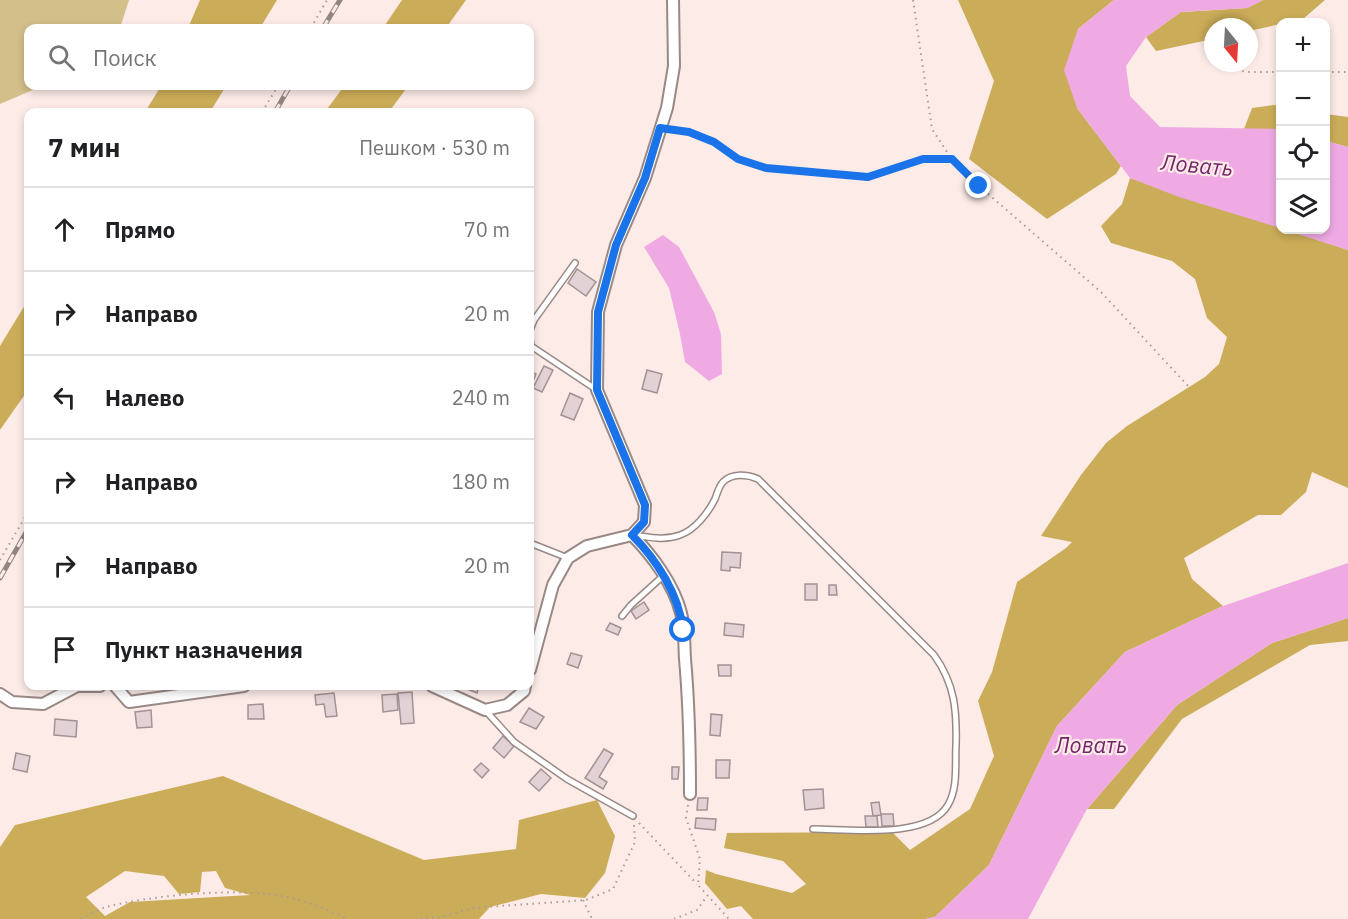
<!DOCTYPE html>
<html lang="ru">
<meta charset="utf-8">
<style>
body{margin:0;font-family:"IBM Plex Sans",sans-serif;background:#f6f6f6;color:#202124}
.controls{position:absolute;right:18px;top:18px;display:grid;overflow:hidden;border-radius:12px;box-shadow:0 3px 9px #0003}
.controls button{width:54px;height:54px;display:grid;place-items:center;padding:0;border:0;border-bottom:2px solid #e0e0e0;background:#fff;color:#202124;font:30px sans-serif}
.compass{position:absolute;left:1204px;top:18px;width:54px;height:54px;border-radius:50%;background:#fff;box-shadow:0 3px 9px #0003;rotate:162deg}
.stop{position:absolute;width:18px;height:18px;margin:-14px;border:4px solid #1a73e8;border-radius:50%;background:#fff}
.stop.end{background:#1a73e8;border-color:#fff;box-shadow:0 2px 6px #0008}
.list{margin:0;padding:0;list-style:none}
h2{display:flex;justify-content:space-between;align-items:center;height:78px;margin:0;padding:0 24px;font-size:26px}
h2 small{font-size:20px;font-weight:400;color:#757577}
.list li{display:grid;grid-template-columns:39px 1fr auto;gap:18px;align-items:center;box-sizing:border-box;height:84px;padding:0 24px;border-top:2px solid #e0e0e0}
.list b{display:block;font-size:22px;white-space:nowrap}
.list em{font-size:20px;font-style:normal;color:#757577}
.icon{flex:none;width:33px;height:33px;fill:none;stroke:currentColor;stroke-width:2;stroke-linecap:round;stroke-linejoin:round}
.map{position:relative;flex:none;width:1348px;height:919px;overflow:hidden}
.search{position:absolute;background:#fff;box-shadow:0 3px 9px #0003;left:24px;top:24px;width:510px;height:66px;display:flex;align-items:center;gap:15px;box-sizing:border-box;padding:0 21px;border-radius:12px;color:#757577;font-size:22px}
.panel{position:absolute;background:#fff;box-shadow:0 3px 9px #0003;left:24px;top:108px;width:510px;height:582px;border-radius:12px}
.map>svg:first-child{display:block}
</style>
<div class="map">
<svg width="1348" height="919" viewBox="0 0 1348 919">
<rect width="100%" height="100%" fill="#fcebe7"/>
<path fill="#d3bf8a" d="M0 0H129L120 28H28V86H42L0 104Z"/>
<g fill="#cbad59" fill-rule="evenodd">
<path d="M200 0H277L260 28H188Z"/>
<path d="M402 0H466L446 28H383Z"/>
<path d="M958 0H1114L1078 29 1077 108 1121 166 1116 174 1047 219 969 159 994 81Z"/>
<path d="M1263 0H1325L1303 19 1249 31V27H1213V39L1156 51 1146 37 1181 12 1247 8Z"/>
<path d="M161 86H226L210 112H145Z"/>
<path d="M344 86H408L389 112H325Z"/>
<path d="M1274 105 1280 106V129H1244L1252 108Z"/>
<path d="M1326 114 1348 117V147L1326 141Z"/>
<path d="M1130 178 1280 227V230H1288L1348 250V488L1312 472 1306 492 1281 515H1258L1184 558 1192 579 1223 606 1125 652 1057 726 989 865 935 917 925 919H753L741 906 727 909 705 883 706 870 716 874 792 893 806 884 783 861 724 848 727 833 892 832 910 850 970 809 994 756 978 701 992 672 1017 582 1066 548 1072 542 1041 536 1081 475 1106 443 1127 426 1205 377 1219 364 1227 337 1207 318 1195 279 1172 261 1111 243 1101 226 1122 204Z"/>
<path d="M28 300V390L0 430V346Z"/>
<path d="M1348 618V641L1310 645 1182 719 1114 809H1087L1177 705 1272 643Z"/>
<path d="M223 776 424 860 516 849 519 820 597 800 615 836 605 873 585 898 541 894 490 907 479 919H0V847L15 825ZM125 871 164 876 179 894 200 892 202 872 216 871 225 888 250 895 130 902 105 916 86 897Z"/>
</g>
<g fill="#efaae3">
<path d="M1114 0H1263L1247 8 1181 12 1146 37 1126 66 1130 96 1160 127 1280 129V228L1179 197 1130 178 1077 108 1064 70 1078 29Z"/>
<path d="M1326 141 1348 147V250L1285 230H1326Z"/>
<path d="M663 235 679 247 714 312 721 334 722 374 709 381 685 362 680 334 669 288 644 247Z"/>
<path d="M1348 563V618L1272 643 1177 705 1087 809 1028 919H925L935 917 989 865 1057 726 1125 652 1223 606Z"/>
</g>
<g fill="#e2d1d5" stroke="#a29295" stroke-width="1.5">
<path d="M577 269 596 282 586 296 568 283Z"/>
<path d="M544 366 553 370 542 392 533 388Z"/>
<path d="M647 370 662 374 657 393 642 389Z"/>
<path d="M530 371 536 374 530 388Z"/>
<path d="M570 393 583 399 574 420 561 415Z"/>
<path d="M722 552 741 553 740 568 730 567V571L721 570Z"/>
<rect x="805" y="584" width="12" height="16"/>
<path d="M829 585H836L837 595H829Z"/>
<path d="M644 602 649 610 636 619 631 611Z"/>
<path d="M610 623 621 628 618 635 606 630Z"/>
<path d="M725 623 744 625 743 637 724 635Z"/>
<path d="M571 653 582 656 578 668 567 664Z"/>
<path d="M718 665H731V676H719Z"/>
<path d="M460 686H479L477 693Z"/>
<path d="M412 692 414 723 401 724 398 693Z"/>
<path d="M334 693 337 716 326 717 324 704 316 705 315 695Z"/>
<path d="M397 694 398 710 383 712 382 695Z"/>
<path d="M263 704 264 719H248V705Z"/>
<path d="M529 708 544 717 536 729 520 722Z"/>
<path d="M151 710 152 727 137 728 135 712Z"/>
<path d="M711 714 722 715 720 736 710 735Z"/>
<path d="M55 719 77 721 76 737 54 735Z"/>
<path d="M503 736 514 746 504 758 493 748Z"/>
<path d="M604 749 613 754 599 777 607 782 603 789 585 778Z"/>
<path d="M16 753 30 756 27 772 13 769Z"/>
<path d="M716 760H730L729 778H716Z"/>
<path d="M481 763 489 770 482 778 474 770Z"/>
<path d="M672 767H679L678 779H672Z"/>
<path d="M541 769 551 778 539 791 529 782Z"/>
<path d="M823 789 824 808 805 810 803 790Z"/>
<path d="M698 798H708L707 810H697Z"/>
<path d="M879 802 881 815 873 816 871 803Z"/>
<path d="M881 814H893L894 826H882Z"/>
<path d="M865 816H877L878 827H866Z"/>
<path d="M696 818 716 819 715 830 695 828Z"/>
</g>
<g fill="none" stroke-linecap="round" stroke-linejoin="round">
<g stroke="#998986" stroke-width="8">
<g id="service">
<path d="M530 330 534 320 575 263"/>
<path d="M530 339 531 346 597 390"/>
<path d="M633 535C649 537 664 541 680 535 695 530 708 513 715 499 717 494 719 486 723 482 732 473 747 474 758 479L934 655C955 684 957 711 956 746 955 765 958 788 948 805 928 840 848 829 813 829"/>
<path d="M530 543 568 558"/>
<path d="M622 616 631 605 663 576"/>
<path d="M485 710 514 742 567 779 633 816"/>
</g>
</g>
<g stroke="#998986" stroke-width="14">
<g id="minor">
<path d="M673 0 674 66 667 108 645 178 616 245 598 312 597 390 645 505 644 522 632 535C652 555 674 585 681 613 685 627 684 644 685 659 689 704 690 748 690 794"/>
<path d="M530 670 553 585 568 558 587 546 632 535"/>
<path d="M115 686 129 702 244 686"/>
<path d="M432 686 485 710 507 705 524 691 525 686"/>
<path d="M0 694 12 702 43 704 77 686H100"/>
</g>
</g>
<g stroke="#a89b98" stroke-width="2" stroke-dasharray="1.5 4.5" stroke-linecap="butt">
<path d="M913 0 932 129 951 158"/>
<path d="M311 28 327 0"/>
<path d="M1225 66 1246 72H1280"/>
<path d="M1326 72H1348"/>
<path d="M262 112 278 86"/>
<path d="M672 130 689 132 714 143 738 159 766 168 868 177 923 159H952L979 186 1101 292 1189 387"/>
<path d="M0 560 28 512"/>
<path d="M688 805 686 818 700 859 698 885 729 919"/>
<path d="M639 823 697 884"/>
<path d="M583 900 592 919"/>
<path d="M81 919C89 915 98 909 106 907 149 896 222 889 266 894 295 896 323 908 349 919"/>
<path d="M420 919 445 916 472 908 586 900 613 889 635 842 634 825"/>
<path d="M674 919 697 910 707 896"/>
</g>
<use href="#service" stroke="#fff" stroke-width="5"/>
<use href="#minor" stroke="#fff" stroke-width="10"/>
<g stroke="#908583" stroke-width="5">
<g id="rail">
<path d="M323 28 340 0"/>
<path d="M275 112 290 86"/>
<path d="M0 578 28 529"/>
</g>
</g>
<use href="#rail" stroke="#fcebe7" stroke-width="3" stroke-dasharray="9" stroke-linecap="butt"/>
</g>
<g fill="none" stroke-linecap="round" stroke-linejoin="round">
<path stroke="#1a73e8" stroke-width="8" d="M683 630C679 595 657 560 632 535L644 522 645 505 597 390 598 312 616 245 645 178 660 128 689 132 714 142 738 159 766 168 868 177 923 159H952L979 186"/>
</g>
<g text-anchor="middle" stroke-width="4.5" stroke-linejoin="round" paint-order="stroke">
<g font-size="22" font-style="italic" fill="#73256a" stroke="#fcebe7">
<text transform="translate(1197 165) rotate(5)" y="8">Ловать</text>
<text x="1091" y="753">Ловать</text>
</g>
</g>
</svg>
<div class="controls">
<button>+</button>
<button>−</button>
<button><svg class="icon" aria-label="locate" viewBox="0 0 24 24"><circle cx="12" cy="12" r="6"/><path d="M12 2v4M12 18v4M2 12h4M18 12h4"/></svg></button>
<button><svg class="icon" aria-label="layers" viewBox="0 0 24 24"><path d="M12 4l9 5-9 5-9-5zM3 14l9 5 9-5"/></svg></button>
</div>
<svg class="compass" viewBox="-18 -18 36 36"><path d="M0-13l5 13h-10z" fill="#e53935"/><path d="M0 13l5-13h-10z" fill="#757577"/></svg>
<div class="stop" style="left:683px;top:630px"></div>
<div class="stop end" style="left:979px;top:186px"></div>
<div class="search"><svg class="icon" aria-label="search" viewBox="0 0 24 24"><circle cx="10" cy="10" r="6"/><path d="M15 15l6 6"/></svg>Поиск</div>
<section class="panel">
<h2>7 мин<small>Пешком · 530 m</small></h2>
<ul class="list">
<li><svg class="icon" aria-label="ahead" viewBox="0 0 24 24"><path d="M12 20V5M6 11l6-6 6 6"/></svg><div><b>Прямо</b></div><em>70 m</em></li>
<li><svg class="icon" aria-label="right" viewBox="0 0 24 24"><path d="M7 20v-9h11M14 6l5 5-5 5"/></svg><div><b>Направо</b></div><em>20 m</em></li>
<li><svg class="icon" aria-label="left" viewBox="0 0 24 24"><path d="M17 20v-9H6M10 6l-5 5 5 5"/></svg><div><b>Налево</b></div><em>240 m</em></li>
<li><svg class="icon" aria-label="right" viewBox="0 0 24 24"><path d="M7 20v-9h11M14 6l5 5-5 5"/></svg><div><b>Направо</b></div><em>180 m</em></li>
<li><svg class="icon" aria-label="right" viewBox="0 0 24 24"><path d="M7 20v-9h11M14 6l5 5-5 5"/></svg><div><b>Направо</b></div><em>20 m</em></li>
<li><svg class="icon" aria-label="arrive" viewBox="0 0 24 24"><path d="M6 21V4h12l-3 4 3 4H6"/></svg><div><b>Пункт назначения</b></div></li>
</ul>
</section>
</div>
